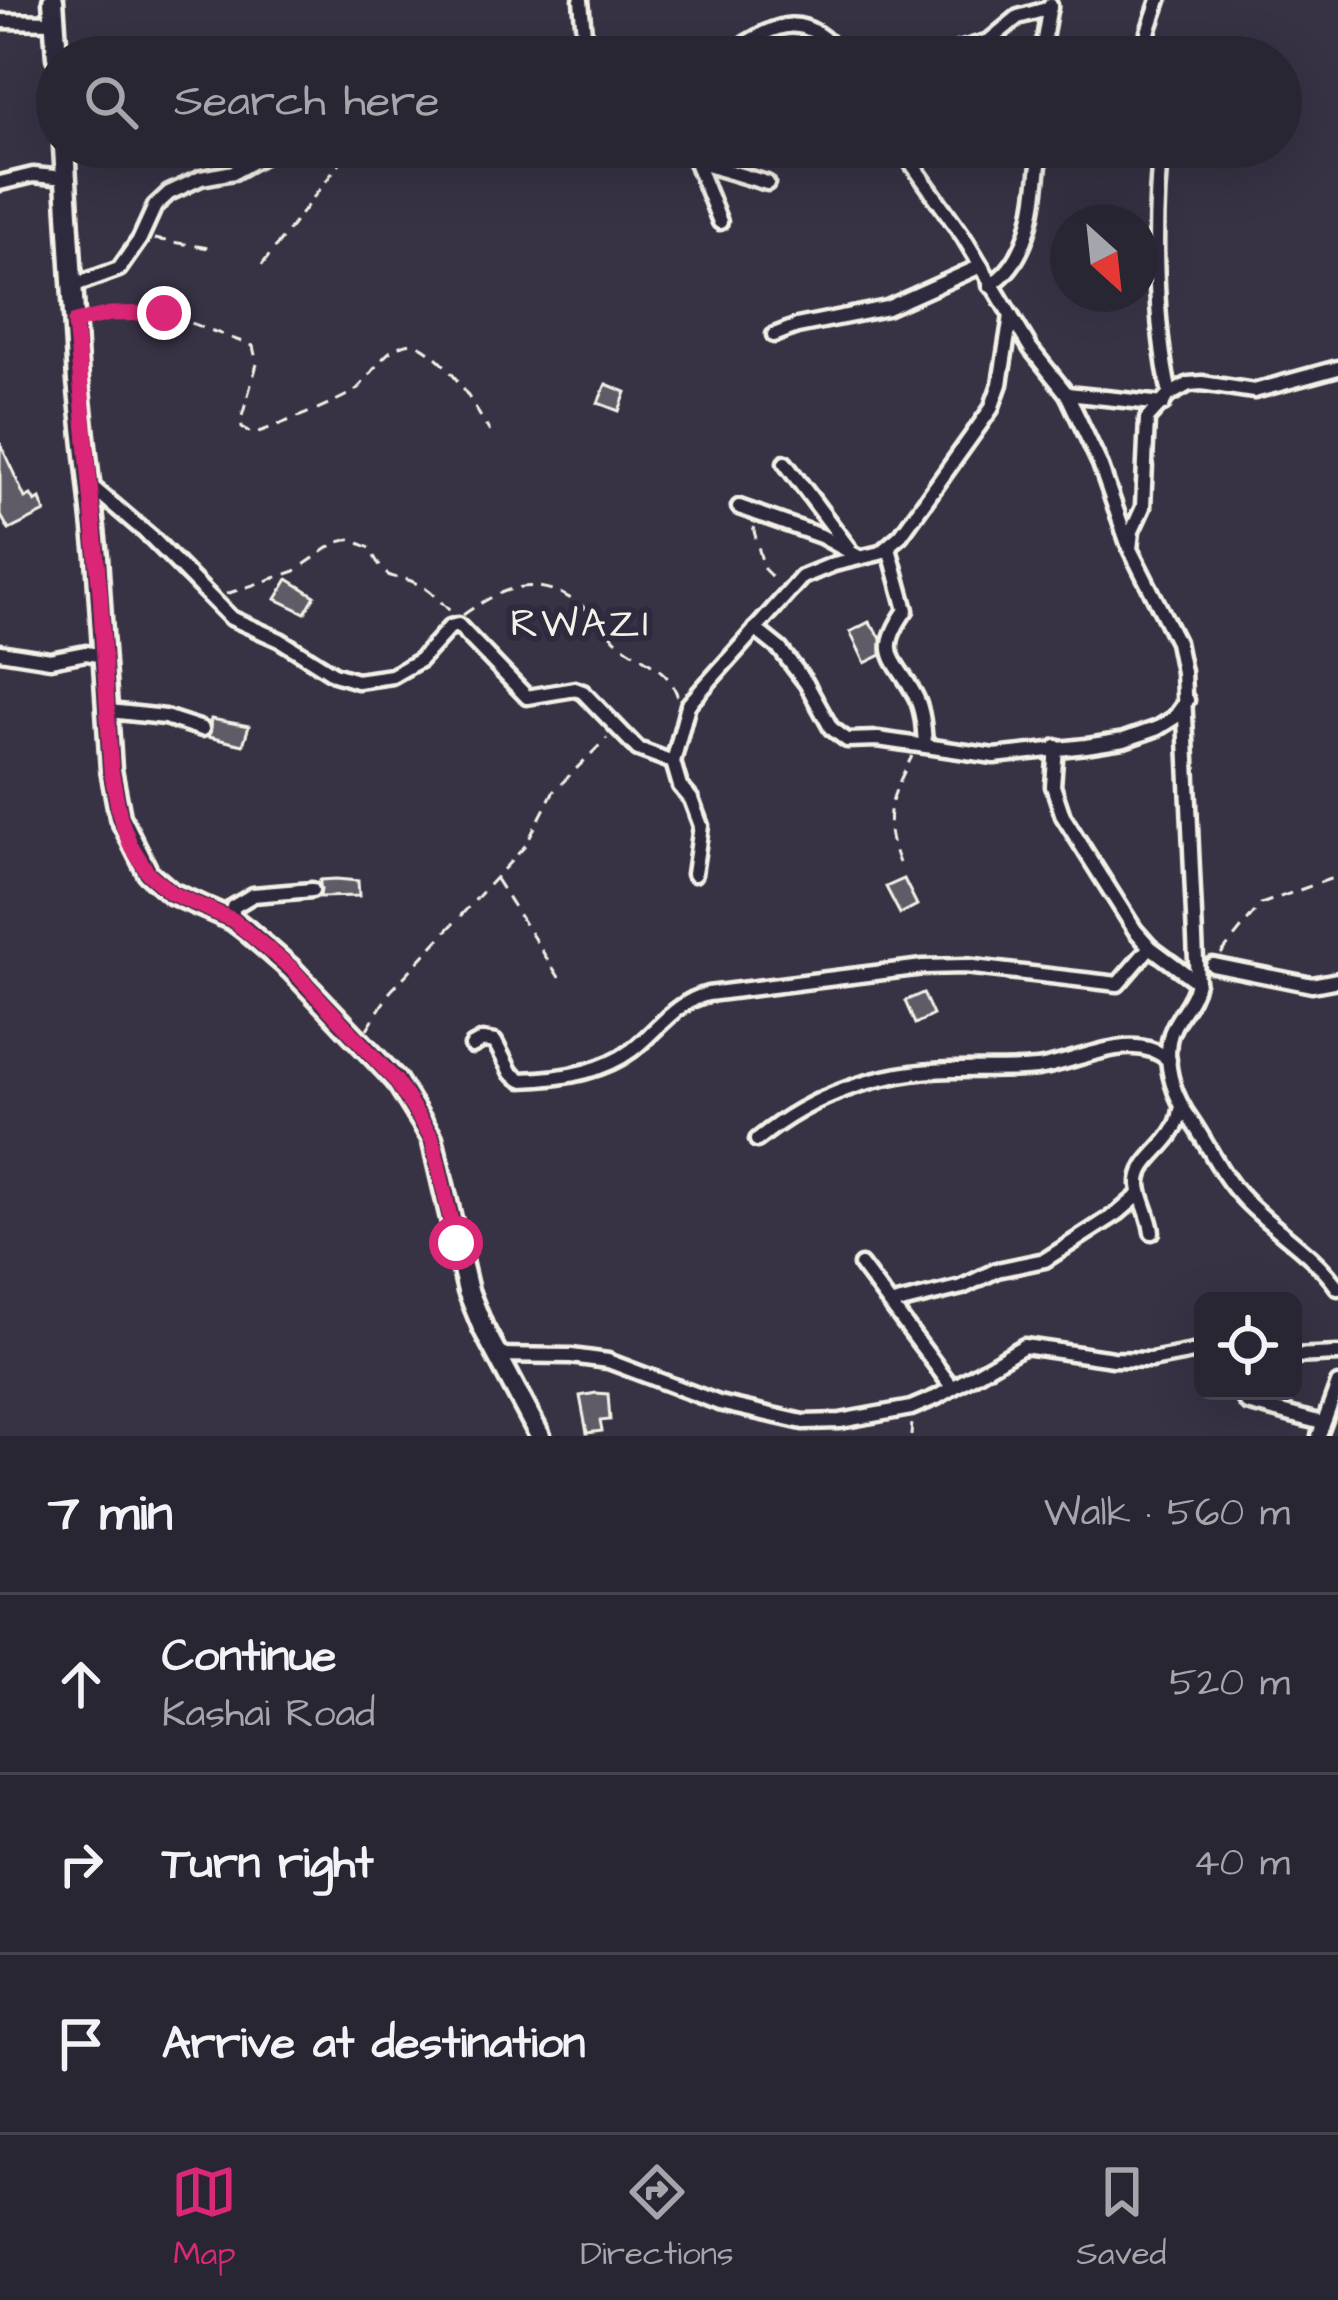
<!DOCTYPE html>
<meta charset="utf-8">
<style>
body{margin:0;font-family:"Architects Daughter",sans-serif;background:#35323f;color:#f1f3f6}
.controls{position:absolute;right:36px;bottom:36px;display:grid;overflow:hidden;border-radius:18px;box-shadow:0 12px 48px #0002}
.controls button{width:108px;height:108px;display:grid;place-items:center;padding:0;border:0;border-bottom:3px solid #45434e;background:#292633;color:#f1f3f6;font:60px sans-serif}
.compass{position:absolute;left:1050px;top:204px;width:108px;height:108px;border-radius:50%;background:#292633;box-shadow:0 12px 48px #0002;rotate:153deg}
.stop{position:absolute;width:36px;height:36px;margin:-27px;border:9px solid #db2777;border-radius:50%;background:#fff}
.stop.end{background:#db2777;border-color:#fff;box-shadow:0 3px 12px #0008}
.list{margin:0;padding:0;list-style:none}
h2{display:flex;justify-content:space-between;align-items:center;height:156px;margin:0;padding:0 48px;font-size:51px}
h2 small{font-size:39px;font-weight:400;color:#a5a5ac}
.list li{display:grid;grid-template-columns:78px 1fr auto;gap:36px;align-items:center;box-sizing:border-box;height:180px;padding:0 48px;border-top:3px solid #45434e}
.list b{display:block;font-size:45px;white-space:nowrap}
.list p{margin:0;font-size:39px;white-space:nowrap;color:#a5a5ac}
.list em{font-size:39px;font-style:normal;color:#a5a5ac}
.icon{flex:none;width:66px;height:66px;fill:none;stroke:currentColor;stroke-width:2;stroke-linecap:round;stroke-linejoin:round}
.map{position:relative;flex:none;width:1338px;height:1436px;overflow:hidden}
.search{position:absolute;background:#292633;box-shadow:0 12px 48px #0002;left:36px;right:36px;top:36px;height:132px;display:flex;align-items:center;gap:30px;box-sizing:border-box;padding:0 42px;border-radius:66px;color:#a5a5ac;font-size:45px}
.sheet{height:696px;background:#292633}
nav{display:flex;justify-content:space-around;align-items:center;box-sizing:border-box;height:168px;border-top:3px solid #45434e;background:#292633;font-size:33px;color:#a5a5ac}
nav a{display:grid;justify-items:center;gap:6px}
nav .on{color:#db2777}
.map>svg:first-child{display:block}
</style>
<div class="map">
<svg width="1338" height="1436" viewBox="0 0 1338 1436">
<rect width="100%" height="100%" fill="#373244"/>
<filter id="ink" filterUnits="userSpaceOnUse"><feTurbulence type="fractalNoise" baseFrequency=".00833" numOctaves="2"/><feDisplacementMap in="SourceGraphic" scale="24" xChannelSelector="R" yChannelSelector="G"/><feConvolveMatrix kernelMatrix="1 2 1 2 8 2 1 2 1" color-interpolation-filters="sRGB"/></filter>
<g filter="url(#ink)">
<g fill="#5f5c67" stroke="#f4f1e8" stroke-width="3">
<path d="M606 384 626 392 619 411 598 403Z"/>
<path d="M0 443 25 498 31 495 35 502 40 499 45 512 9 530 0 514Z"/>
<path d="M288 579 315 596 305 613 276 599Z"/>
<path d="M869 622 881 638V655L865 663 850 632Z"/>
<path d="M211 719 249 726 243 745 208 737Z"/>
<path d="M336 879 358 881 359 896 320 897V880Z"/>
<path d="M904 879 917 905 900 914 886 887Z"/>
<path d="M923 993 933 1015 915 1024 905 1001Z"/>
<path d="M596 1393 608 1394 610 1420 600 1421 602 1431 587 1433 580 1396Z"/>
</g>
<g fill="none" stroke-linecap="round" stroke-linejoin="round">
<g stroke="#f4f1e8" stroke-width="21">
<g id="street">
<path d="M581 0 586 57"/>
<path d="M0 21 54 22"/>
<path d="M723 57C770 30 800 2 841 57"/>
<path d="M935 57 989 41 1018 17 1050 8"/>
<path d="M1041 57 1050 5"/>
<path d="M1152 57 1148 32 1159 0"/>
<path d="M690 147 720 222"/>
<path d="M900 147 963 236 1031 349 1067 394 1100 464 1128 544"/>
<path d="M1161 147C1153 219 1154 324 1170 394"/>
<path d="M697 162 767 183"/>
<path d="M0 183 33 175 66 178"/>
<path d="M990 285C1035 258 1035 194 1041 147"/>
<path d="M72 286 119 269 140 239 155 206 169 193 201 178 234 172 279 147"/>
<path d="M774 335 797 326 887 308 981 266"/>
<path d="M1338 368 1254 391 1202 383 1189 384 1169 395 1147 419 1143 507 1132 531 1130 549 1177 642 1183 672 1197 982C1193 1005 1173 1018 1169 1041 1165 1070 1175 1098 1191 1120 1209 1146 1220 1174 1243 1198 1273 1230 1312 1251 1338 1288"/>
<path d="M1067 394 1163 404"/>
<path d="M785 463 848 547"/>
<path d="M90 485 151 537 231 618 280 640 334 674 357 681 392 676 420 660 450 627 458 625 527 697 575 689 583 692 638 749 673 762"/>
<path d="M739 507 821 536 859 557"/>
<path d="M889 548 906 610C874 655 896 658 916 697 923 711 924 729 925 745"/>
<path d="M755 629 780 649 806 683 831 728 847 740 878 739 994 756 1086 746 1124 740 1158 728 1174 718 1187 700"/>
<path d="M0 652 50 660 86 653 104 656"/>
<path d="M109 711 165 717 202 729"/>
<path d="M1056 747 1053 786 1063 816 1135 930 1150 947 1197 982"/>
<path d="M694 874 701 826 691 799 680 786 673 762 688 705 802 577 834 564 880 553 901 535 991 409 1000 384 1011 316"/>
<path d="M233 920V907L253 895 312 890"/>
<path d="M1213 965 1312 985 1338 980"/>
<path d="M472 1046 483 1040 495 1042 511 1073 521 1080C558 1079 601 1073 632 1050 658 1030 675 1002 708 994L923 967 965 966 1118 984 1150 947"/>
<path d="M757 1140C813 1094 881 1071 953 1070 981 1069 1009 1071 1037 1068 1077 1063 1133 1028 1169 1060"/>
<path d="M1152 1232C1150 1215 1140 1199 1139 1185 1137 1157 1176 1146 1181 1110"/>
<path d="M861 1265 952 1387"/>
<path d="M893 1304 962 1287 997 1270 1045 1260 1118 1213 1140 1194"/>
<path d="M495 1355 571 1356 608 1361 719 1403 803 1422 840 1421 911 1408 937 1397 1024 1346 1113 1359 1151 1360 1203 1350"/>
<path d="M1293 1356 1338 1354"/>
<path d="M1239 1391 1247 1403 1322 1423"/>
<path d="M1319 1436 1338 1384"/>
</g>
</g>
<g stroke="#f4f1e8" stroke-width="27">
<g id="secondary">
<path d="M53 0 57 57"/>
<path d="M64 147 78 381 97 557 111 770 120 817 148 873 171 893 233 920 246 930 291 969 396 1080 432 1138 468 1291 483 1328 540 1436"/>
</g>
</g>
<g stroke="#f4f1e8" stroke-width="3" stroke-dasharray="12 9" stroke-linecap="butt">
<path d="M154 239 209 248"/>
<path d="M262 265 352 147"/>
<path d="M89 319 109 314 164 313 253 346 257 364 241 420 242 427 252 434C267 430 348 398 357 389 376 371 385 344 414 343 451 360 469 399 490 432"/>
<path d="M753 527 764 569 777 582"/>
<path d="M226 594 295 571 335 543 350 539 370 548C391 592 392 568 423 587 434 594 444 605 453 614"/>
<path d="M463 615C510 582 542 573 591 613 601 621 608 633 617 641 638 659 670 667 678 698"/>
<path d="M899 863C881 816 890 800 912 756"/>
<path d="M496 879 562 982"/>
<path d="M1221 954 1261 904 1338 876"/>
<path d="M367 1029 390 992 526 845 553 792 607 738"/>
<path d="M911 1436 912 1422"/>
</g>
<use href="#street" stroke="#2f2a3d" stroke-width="12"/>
<use href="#secondary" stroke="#2f2a3d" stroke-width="18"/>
</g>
</g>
<g fill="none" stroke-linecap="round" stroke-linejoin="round" filter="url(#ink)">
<path stroke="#db2777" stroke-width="15" d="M164 313 110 314 75 322 100 593 111 770 120 817 130 844 148 873 171 893 233 920 291 968 396 1081 432 1138 456 1243"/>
</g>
<g text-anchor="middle" stroke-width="12" stroke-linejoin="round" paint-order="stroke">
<g font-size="39" letter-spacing="3" fill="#f4f1e8" stroke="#2f2a3d">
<text x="581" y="636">RWAZI</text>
</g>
</g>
</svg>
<div class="controls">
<button><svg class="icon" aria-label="locate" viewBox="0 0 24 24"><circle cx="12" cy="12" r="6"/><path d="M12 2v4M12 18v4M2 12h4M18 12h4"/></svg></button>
</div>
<svg class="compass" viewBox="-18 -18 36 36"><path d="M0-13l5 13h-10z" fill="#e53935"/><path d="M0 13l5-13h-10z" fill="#a5a5ac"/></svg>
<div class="stop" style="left:456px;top:1243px"></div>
<div class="stop end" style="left:164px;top:313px"></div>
<div class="search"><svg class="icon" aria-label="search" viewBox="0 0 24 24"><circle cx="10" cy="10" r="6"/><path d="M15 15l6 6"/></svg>Search here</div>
</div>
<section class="sheet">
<h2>7 min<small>Walk · 560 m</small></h2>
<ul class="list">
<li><svg class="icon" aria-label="ahead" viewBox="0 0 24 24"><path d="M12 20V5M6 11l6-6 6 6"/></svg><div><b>Continue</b><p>Kashai Road</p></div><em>520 m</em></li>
<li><svg class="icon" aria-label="right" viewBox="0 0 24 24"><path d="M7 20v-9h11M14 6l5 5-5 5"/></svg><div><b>Turn right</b></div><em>40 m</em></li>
<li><svg class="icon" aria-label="arrive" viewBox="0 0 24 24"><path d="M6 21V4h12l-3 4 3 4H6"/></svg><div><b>Arrive at destination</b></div></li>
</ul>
</section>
<nav>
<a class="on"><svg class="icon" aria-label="map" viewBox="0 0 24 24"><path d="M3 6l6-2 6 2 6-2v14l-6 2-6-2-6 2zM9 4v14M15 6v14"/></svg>Map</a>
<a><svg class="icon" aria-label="directions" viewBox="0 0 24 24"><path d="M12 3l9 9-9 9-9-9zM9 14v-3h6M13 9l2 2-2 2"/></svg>Directions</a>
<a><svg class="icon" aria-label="saved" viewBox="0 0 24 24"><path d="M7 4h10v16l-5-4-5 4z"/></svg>Saved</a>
</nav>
